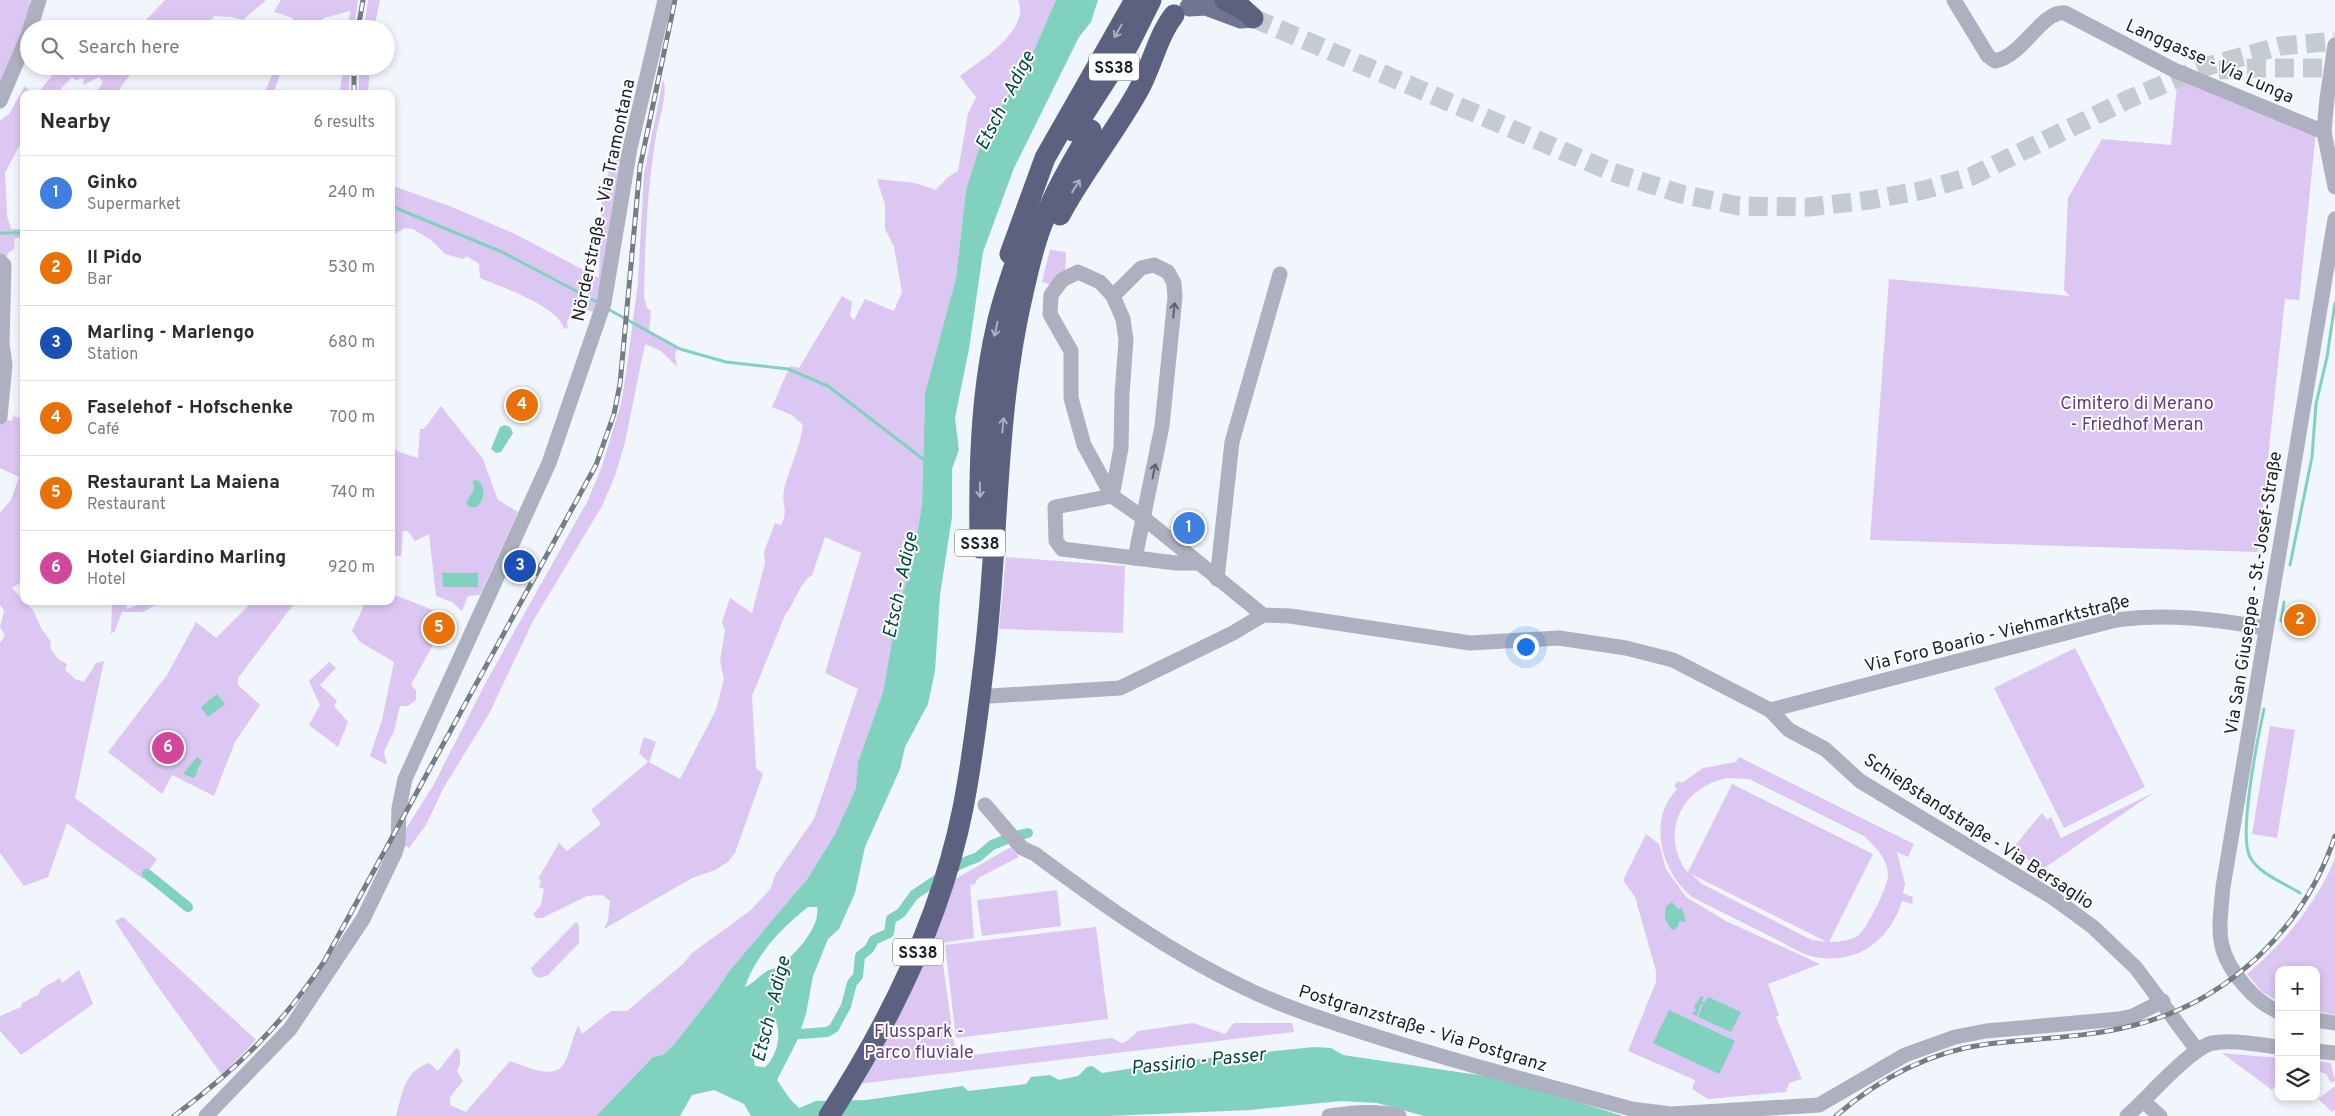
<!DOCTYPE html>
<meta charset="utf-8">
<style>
body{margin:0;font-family:Overpass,sans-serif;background:#f2f2f3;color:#2b2b33}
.controls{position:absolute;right:15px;bottom:15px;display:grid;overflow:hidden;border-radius:10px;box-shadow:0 2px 8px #0003}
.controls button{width:45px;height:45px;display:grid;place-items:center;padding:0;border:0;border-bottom:1px solid #e1e1e2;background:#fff;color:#2b2b33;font:25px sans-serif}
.you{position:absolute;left:1525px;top:646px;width:18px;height:18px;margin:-12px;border:4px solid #fff;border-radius:50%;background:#1a73e8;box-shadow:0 0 0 8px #1a73e833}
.badge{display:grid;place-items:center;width:32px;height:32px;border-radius:50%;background:#ea580c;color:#fff;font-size:16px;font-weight:700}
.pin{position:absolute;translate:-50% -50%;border:2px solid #fff;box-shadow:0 1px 5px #0006}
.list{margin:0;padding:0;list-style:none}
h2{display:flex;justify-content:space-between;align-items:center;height:65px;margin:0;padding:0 20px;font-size:21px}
h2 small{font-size:16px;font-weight:400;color:#7c7c81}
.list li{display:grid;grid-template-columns:32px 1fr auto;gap:15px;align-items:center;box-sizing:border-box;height:75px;padding:0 20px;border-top:1px solid #e1e1e2}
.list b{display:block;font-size:19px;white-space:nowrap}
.list p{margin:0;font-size:16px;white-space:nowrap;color:#7c7c81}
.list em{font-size:16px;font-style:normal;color:#7c7c81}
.icon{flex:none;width:28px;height:28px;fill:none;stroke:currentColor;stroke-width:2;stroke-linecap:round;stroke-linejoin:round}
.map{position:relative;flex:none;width:2335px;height:1116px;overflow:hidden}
.search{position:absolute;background:#fff;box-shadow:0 2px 8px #0003;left:20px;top:20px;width:375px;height:55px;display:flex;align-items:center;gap:12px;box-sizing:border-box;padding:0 18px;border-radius:28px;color:#7c7c81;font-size:19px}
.panel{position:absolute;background:#fff;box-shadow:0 2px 8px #0003;left:20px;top:90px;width:375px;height:515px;border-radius:10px}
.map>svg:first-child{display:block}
</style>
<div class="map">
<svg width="2335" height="1116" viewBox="0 0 2335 1116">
<rect width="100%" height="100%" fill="#f0f6fb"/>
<g fill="#dcc7f3" fill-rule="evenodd">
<path d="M0 0H30L28 21 0 90Z"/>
<path d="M165 0H266L243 20 232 17 214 16 204 29H119L126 20H131L141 28 145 21Z"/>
<path d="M281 0H358L354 29H348L350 11 324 18 307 29H293L291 26 293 18 274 12Z"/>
<path d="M368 0H380L374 29H364Z"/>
<path d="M1018 0H1056L1032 56 1003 102 966 190 956 278 925 393 922 504 913 561 898 607 883 692 858 762 856 788 835 834 808 878 730 970 716 991 675 1043 663 1055 653 1057 596 1116H396C403 1093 403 1072 429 1063L438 1071 456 1048 460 1050V1064L457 1071 463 1081 450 1097V1105L466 1112 510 1061C524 1066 556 1082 565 1062 570 1051 573 1037 578 1025L582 1034 611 1011H627L683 964 692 953 751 910 771 888 775 875 814 819 858 689 825 673 861 553 825 537 812 575C799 583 795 604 785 615L752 696 756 768 763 774 735 853 728 862 715 870 692 878 604 929 608 920 610 901 602 895 587 896 542 918H536L533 914 541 905 544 889 539 887 541 880 538 879 559 843 567 851 601 824 591 810 648 762 639 753 644 737 656 742 649 762 680 779 716 710 724 679 720 661 725 630 722 622 730 598 752 613 765 563 764 552 775 523 781 525C789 510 781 504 784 490 789 467 800 450 803 425L792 415 772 407 790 366 799 368 842 296 852 302 850 316 854 320 865 299 894 311 902 292 894 247 885 229V205L877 179 915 183 936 190 948 177 958 171 968 114 976 97 960 76C980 61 1031 30 1018 0Z"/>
<path d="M60 66H136L116 94H96L103 82 99 77 83 85 84 78 76 80 72 77 56 94H37Z"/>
<path d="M276 66H283L273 94H264Z"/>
<path d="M344 66H350L349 94H339Z"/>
<path d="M360 66H370L368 94H358Z"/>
<path d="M2178 76 2316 131 2299 300 2285 299 2258 552 1870 540 1889 279 2070 296 2064 290 2068 198 2102 139 2171 145Z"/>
<path d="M663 80C669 89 658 124 656 136 647 189 645 244 644 297L647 308 651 311 649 331 678 348 675 354 677 367 661 351 645 344 625 442 615 476 602 506 533 621 489 714 444 787 426 825 409 848 398 841 433 786 486 682 587 502 601 469 621 404 626 374 638 282 644 174Z"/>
<path d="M25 86 33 94H24V136L5 173 7 216 11 229H24V238H15L14 249 8 253 4 265 0 267V121L9 114Z"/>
<path d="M619 146 626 148 595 311 593 312 575 306 567 322 568 328 564 329C558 306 501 287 480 278L479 264 467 256 463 259 445 254 431 240 413 229 405 228 391 236V185L452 207 513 233 599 278 602 196 615 150Z"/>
<path d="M1050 250 1066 252 1065 272 1052 285 1042 282Z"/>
<path d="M441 406 483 459 498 500 518 512 480 595 468 596 462 611 452 602 436 596 429 534 415 541 408 531H403L401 556H394L391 552V433L393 447 399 452 418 458 420 429H424Z"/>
<path d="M24 409V580L12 588 33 610 41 628 51 642 50 648 58 659 67 664 65 670 75 679 84 682 96 663 104 661 75 798 157 859 143 879C118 860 92 843 67 823L48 877 24 886 0 853V643L5 635 0 627 4 611 0 605V513L11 500 19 477 0 468V418L12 421 13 416 21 418Z"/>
<path d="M1006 557 1125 566 1123 633 999 629Z"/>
<path d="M391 594C412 601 428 608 448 617L411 685 416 690V700L408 706H400L394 731 384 752 387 765 370 756 382 720 394 662 360 642 352 631 366 601H391Z"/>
<path d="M112 601H125L127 609 148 601H161L144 612H122L115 631 111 634Z"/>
<path d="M253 601H296L238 678V685L260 705 235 742 214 796 172 775 162 794 108 752 167 675 196 622 216 638Z"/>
<path d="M2075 648 2145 787 2064 828 1994 688Z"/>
<path d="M329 662 336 668 320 685 337 701 334 706 348 722 338 747 309 725 320 705 309 681Z"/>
<path d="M2270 726 2295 730 2277 838 2252 834Z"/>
<path d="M1739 757 1914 844 1908 857 1897 852 1905 884 1903 893 1913 897 1912 904 1902 901C1890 940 1858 965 1815 957 1801 954 1787 945 1774 938 1746 924 1719 911 1692 897 1661 872 1647 820 1677 789L1674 786 1678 781 1682 783 1703 768 1736 762ZM1728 778 1749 779 1864 836C1876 847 1888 859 1888 876 1888 886 1867 928 1859 935 1850 941 1839 942 1829 942L1873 854 1732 784 1688 872C1682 867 1680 860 1677 852 1667 816 1692 784 1728 778ZM1691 874 1827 942 1812 940 1702 884Z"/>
<path d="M2153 793 2043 869 2012 849 2042 813 2047 820 2051 817 2061 838Z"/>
<path d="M1646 834 1659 844 1666 869 1686 897 1726 921 1820 964 1768 984 1779 1015 1776 1017 1802 1079 1789 1083 1786 1092 1708 1099 1692 1089 1695 1080 1628 1051 1656 982V971L1635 897 1623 880Z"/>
<path d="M1011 847 1019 857 978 878 975 884 970 885 974 938 940 943 956 1057 1112 1038 1121 1043 1126 1042 1138 1031 1193 1023 1225 1034 1234 1023H1292L1294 1032 857 1084 950 882Z"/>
<path d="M2335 859V1015L2316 1011V970H2279V1002L2262 992 2247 974C2285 942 2315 905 2335 859Z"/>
<path d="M1057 890 1061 926 982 936 977 900Z"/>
<path d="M123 917 256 1040 222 1075 156 984 115 921Z"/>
<path d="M576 922 579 925V943L547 976 538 978 533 974 531 968Z"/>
<path d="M1096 927 1108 1019 956 1038 945 945Z"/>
<path d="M79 970 93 1004 21 1055 0 1031V1016L21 1007 22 1003 38 995 41 989 60 978 62 983Z"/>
<path d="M2222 1053 2279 1058C2279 1070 2280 1080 2272 1090Z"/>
<path d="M2318 1061 2331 1063 2335 1081 2331 1083 2326 1074 2318 1071Z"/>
<path d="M2335 1086V1109L2332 1112 2318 1099Z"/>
</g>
<g fill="#81d1bf" fill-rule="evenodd">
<path d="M1056 0H1098L1091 22 1079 37 1014 168 983 252 969 349 955 418 959 450 952 469V517L940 595 935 671 928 704 905 747 900 769 865 847 855 893 839 929 828 939 813 976 806 1014 797 1041 777 1080 790 1099 799 1108 816 1101 866 1100 963 1086 968 1091 1026 1084 1031 1077 1050 1075 1059 1080 1078 1076 1087 1067 1092 1066 1102 1073 1166 1063 1167 1058 1180 1061 1314 1047 1331 1048 1343 1055 1505 1079 1623 1116H1424L1377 1103 1341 1101 1250 1110 1109 1116H751L744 1104 714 1090 692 1095 680 1116H596L653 1057 663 1055 675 1043 716 991 730 970 808 878 835 834 856 788 858 762 883 692 898 607 913 561 922 504 925 393 956 278 966 190 983 137 1032 55ZM808 907H817C821 927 794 956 778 967 774 969 770 969 767 971 759 976 754 983 745 987 755 956 782 927 808 907ZM770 1021 776 1022C782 1035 776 1058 765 1067L755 1066 752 1051Z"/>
<path d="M505 425 510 427 513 433 501 452 496 453 491 449 500 427Z"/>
<path d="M477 480C486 486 485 500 477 507H469L466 503 474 489 473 481Z"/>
<path d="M442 573H478V587H443Z"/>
<path d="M217 694 225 704 208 717 201 707Z"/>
<path d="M197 757 202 761 197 770 198 771 194 778 183 774Z"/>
<path d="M1672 902 1678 909 1682 908 1686 922 1679 921 1678 926 1674 930 1671 929 1665 919 1666 906Z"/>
<path d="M1701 996 1704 997 1702 1001 1704 1003 1708 997 1741 1012 1731 1032 1698 1017 1703 1004H1701L1697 1016 1692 1014 1696 1010 1694 1007Z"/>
<path d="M1669 1010 1735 1041 1719 1074 1653 1043Z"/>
</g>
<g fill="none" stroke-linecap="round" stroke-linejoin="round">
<g stroke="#81d1bf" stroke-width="3">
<path d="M391 206 502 252 599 303"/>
<path d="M0 233H24"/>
<path d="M606 308 680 349 726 362 788 369 828 386 923 459"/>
<path d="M2290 565 2312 457 2316 404 2327 357 2335 303"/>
<path d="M2281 621 2284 602"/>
<path d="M2264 709C2258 737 2238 835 2250 857 2259 874 2284 883 2300 893"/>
</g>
<g stroke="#81d1bf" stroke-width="10">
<path d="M1016 836 1028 833"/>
<path d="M147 874 188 907"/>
<path d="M788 1035 827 1032 834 1028 846 1006 852 983 858 976 860 956 869 949 874 940 889 933 891 919 901 913 914 895 960 864 978 857 992 845 1007 839"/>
</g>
<g stroke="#c5ccd1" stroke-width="19" stroke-dasharray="19 9" stroke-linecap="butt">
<path d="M1253 18 1612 172 1681 194 1739 206 1810 207 1870 200 1924 190 1972 176 2127 100 2204 67 2281 46 2335 41"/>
<path d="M2219 70 2258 68H2335"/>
</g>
<g stroke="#acb0bf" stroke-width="15">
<path d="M1954 0 1988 56 1995 61C2023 56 2042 10 2065 13L2174 70 2324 132"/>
<path d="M30 29 39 0"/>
<path d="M2335 45 2327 98 2324 132 2335 187"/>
<path d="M0 101 29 33"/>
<path d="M0 261 4 265 2 343 5 365 0 417"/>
<path d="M1078 272 1100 282 1113 296 1123 319 1126 340 1122 395 1121 448 1112 496 1084 445 1071 398V351L1050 314 1051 295 1062 280Z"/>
<path d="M1113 296 1141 268 1154 265 1168 272 1174 283 1175 297 1162 426 1135 558"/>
<path d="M1198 563H1176L1062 549 1056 541 1055 507 1112 496 1145 519 1263 615 1290 616 1470 643 1559 638 1626 648 1673 660 1770 710 1789 730 1825 749 1860 781 2052 897 2093 927 2136 968 2197 1050"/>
<path d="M1217 579 1232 442 1280 274"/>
<path d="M991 696 1120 688 1233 633 1263 615"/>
<path d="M1770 710 2116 620C2167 613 2215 619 2265 628"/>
<path d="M985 805 1022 848 1035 854C1102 904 1169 952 1245 988 1282 1006 1322 1019 1362 1032 1451 1061 1541 1084 1631 1109L1671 1114 1819 1105 1905 1055 1955 1037 1986 1031 2119 1019 2133 1016 2163 1001"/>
<path d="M2279 1012C2265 1006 2255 998 2245 986 2214 951 2219 931 2223 887L2335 219"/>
<path d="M2316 1020 2335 1023"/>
<path d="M2316 1051 2335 1053"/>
<path d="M2143 1101 2160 1116"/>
<path d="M206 1116 290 1029 363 919 395 853 398 843 399 808 405 779 549 463 604 303 630 148 665 0"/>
<path d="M1329 1116C1354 1113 1374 1110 1399 1116"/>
<path d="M2127 1116C2146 1100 2191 1047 2213 1043 2234 1039 2258 1045 2279 1047"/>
</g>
<path stroke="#707690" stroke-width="19" d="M1189 7 1206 6 1241 19 1253 18"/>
<g stroke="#5b617f" stroke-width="21">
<path d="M1225 0 1243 9 1253 18"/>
<path d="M1060 215C1083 172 1114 134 1138 91 1152 66 1157 37 1174 15"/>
<path d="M1010 254 1045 158 1135 0"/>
<path d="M980 548C979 476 980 400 996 329 1002 299 1013 270 1023 242"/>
<path d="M829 1116C890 1022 941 919 963 808 973 757 979 705 985 654 999 533 995 411 1023 293 1028 271 1033 248 1041 227 1054 193 1072 162 1091 130"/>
</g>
<g stroke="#747d84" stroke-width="5">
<g id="rail">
<path d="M358 29 363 0"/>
<path d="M354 94V66"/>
<path d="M125 602 126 601"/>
<path d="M174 1116C236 1070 283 1024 325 960L596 465 614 414 620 384 640 167 675 0"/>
<path d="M1836 1116C1878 1079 1931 1051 1988 1044 2035 1038 2084 1038 2131 1026 2227 1003 2304 929 2335 836"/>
</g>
</g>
<use href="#rail" stroke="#fff" stroke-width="3" stroke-dasharray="9" stroke-linecap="butt"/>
<path stroke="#5b617f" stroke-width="21" d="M1073 131 1129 44 1151 0"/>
</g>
<defs><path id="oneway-shaft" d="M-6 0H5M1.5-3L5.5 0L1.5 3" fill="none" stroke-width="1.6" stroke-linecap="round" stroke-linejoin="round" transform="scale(1.25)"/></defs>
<g stroke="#adb0bf">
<use href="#oneway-shaft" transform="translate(1118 31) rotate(119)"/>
<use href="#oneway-shaft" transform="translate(1076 186) rotate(-58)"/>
<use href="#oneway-shaft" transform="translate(996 329) rotate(102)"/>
<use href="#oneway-shaft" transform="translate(1003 425) rotate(-85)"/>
<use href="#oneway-shaft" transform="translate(980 490) rotate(89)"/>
</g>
<g stroke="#5a626e">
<use href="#oneway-shaft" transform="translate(1174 310) rotate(-84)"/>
<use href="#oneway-shaft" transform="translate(1154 471) rotate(-79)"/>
</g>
<g text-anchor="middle" stroke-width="4" stroke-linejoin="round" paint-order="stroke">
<g fill="#fff" stroke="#5d646b" stroke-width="1">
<rect x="1089" y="53.5" width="50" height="27" rx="4"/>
<rect x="955" y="529.5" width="50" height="27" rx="4"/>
<rect x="893" y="938.5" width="50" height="27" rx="4"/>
</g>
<g font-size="16" font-weight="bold" fill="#17222b">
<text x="1114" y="73">SS38</text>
<text x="980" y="549">SS38</text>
<text x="918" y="958">SS38</text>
</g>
<g font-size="18" fill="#17222b" stroke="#fff">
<text transform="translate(2210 61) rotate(24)" y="6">Langgasse - Via Lunga</text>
<text transform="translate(603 200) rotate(-78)" y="6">Nörderstraße - Via Tramontana</text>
<text transform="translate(2253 593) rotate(-81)" y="6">Via San Giuseppe - St.-Josef-Straße</text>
<text transform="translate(1997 633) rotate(-14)" y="6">Via Foro Boario - Viehmarktstraße</text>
<text transform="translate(1979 831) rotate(33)" y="6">Schießstandstraße - Via Bersaglio</text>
<text transform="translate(1423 1028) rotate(17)" y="6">Postgranzstraße - Via Postgranz</text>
</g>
<g font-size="18" fill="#644083" stroke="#fff">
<text x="2137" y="409">Cimitero di Merano<tspan x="2137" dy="21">- Friedhof Meran</tspan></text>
<text x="919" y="1037">Flusspark -<tspan x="919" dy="21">Parco fluviale</tspan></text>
</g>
<g font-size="19" font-style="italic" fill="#00493e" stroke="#fff">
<text transform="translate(1004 100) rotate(-63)" y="7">Etsch - Adige</text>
<text transform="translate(899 585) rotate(-78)" y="7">Etsch - Adige</text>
<text transform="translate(770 1009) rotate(-76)" y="7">Etsch - Adige</text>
<text transform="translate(1198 1060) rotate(-6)" y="7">Passirio - Passer</text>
</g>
</g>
</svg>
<div class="controls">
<button>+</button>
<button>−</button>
<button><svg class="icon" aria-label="layers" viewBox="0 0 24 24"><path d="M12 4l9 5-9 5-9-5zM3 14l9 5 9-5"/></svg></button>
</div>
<div class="you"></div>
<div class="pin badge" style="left:1189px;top:528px;background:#3f7fe0">1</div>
<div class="pin badge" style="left:2300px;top:620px;background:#e8710a">2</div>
<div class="pin badge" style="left:520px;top:566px;background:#1a4fb4">3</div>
<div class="pin badge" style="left:522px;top:405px;background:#e8710a">4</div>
<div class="pin badge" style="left:439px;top:628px;background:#e8710a">5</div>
<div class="pin badge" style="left:168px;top:748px;background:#d1479c">6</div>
<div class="search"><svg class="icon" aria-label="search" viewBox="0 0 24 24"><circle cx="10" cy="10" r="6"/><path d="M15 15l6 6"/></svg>Search here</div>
<section class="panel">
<h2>Nearby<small>6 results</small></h2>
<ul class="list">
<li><span class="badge" style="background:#3f7fe0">1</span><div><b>Ginko</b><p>Supermarket</p></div><em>240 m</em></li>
<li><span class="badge" style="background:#e8710a">2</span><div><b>Il Pido</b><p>Bar</p></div><em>530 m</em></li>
<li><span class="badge" style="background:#1a4fb4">3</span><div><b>Marling - Marlengo</b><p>Station</p></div><em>680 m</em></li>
<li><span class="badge" style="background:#e8710a">4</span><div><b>Faselehof - Hofschenke</b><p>Café</p></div><em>700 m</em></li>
<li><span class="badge" style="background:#e8710a">5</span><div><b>Restaurant La Maiena</b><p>Restaurant</p></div><em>740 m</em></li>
<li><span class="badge" style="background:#d1479c">6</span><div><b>Hotel Giardino Marling</b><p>Hotel</p></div><em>920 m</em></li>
</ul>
</section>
</div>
